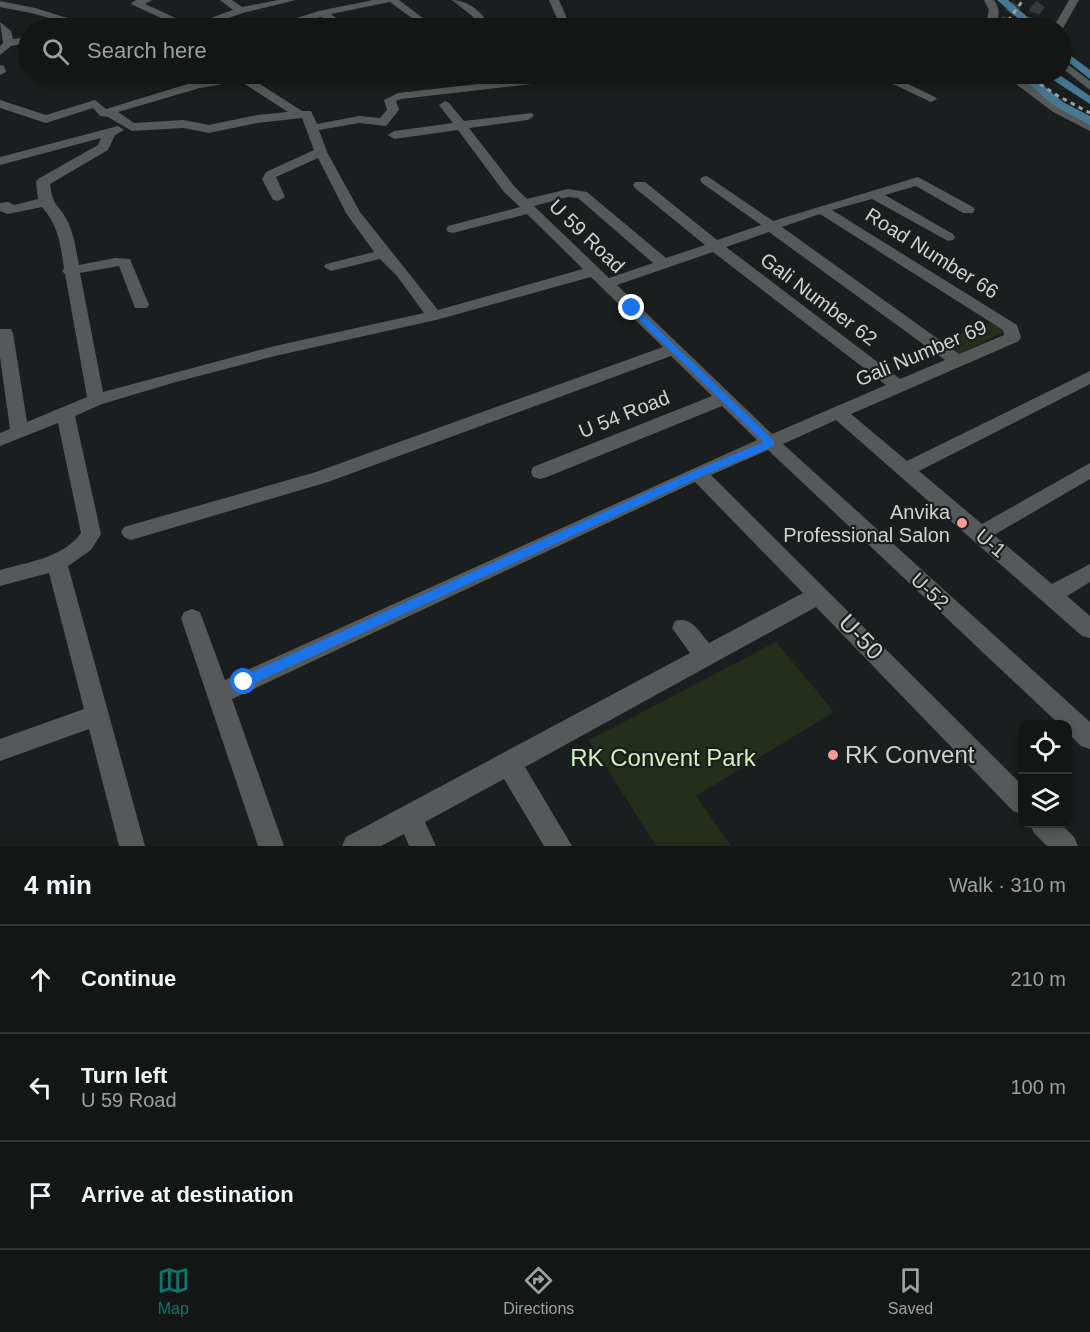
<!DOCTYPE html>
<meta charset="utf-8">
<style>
body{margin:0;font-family:Helvetica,sans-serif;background:#1d1f1f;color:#f1f3f6}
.controls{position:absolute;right:18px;bottom:18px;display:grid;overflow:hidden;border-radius:12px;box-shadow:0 3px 9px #0003}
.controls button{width:54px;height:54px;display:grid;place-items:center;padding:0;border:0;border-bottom:2px solid #333535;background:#141616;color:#f1f3f6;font:30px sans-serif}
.stop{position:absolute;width:18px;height:18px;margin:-14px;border:4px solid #1a73e8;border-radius:50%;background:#fff}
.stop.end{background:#1a73e8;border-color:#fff;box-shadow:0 2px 6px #0008}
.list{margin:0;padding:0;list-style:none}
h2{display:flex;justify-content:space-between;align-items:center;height:78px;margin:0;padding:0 24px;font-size:26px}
h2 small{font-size:20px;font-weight:400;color:#9d9fa1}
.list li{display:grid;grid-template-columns:39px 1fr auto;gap:18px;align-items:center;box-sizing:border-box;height:108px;padding:0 24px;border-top:2px solid #333535}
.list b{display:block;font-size:22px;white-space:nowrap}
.list p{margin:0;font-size:20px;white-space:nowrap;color:#9d9fa1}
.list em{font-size:20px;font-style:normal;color:#9d9fa1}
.icon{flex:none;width:33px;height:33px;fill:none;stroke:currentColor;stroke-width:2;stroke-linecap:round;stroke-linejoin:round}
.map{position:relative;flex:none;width:1090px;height:846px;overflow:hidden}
.search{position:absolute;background:#141616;box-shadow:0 3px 9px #0003;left:18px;right:18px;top:18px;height:66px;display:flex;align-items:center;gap:15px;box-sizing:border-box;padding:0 21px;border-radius:33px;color:#9d9fa1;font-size:22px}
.sheet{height:402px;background:#141616}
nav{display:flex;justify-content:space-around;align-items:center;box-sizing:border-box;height:84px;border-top:2px solid #333535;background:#141616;font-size:16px;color:#9d9fa1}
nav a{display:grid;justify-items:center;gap:3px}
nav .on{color:#0f766e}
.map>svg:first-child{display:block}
</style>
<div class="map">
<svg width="1090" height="846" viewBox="0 0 1090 846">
<rect width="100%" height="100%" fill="#1b1e1e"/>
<g fill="#252e1b">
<path d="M997 320 1011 328 956 356 936 342Z"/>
<path d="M776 642 834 712 696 796 731 846H656L589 740Z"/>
</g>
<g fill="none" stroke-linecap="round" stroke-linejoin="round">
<g stroke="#363939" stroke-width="11" stroke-dasharray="11 5" stroke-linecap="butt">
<path d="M1004 28 1008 15 1020 0"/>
<path d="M1029 28 1035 11 1044 0"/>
</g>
<g fill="#555959" fill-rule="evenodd">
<path d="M136 0H152L145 4 191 25 233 10 220 0H232L242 7 278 0H296L243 13 199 28H183L133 5 131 3Z"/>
<path d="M373 0H399L436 28H425L390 2 331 14 348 28H337L321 17 278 28 271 26 319 11Z"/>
<path d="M452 0C470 0 483 14 492 28H482L472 16Z"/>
<path d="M549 0H559L571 28H561Z"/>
<path d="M984 0H994C1001 9 999 18 995 28H985L989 10Z"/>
<path d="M1069 0H1079L1062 30 1053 28Z"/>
<path d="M0 1 35 8 100 28H86L31 13 0 7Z"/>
<path d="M0 22 11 31 13 39 28 37V43L11 46 0 55V46L3 43Z"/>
<path d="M1062 60 1090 81V90L1062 68Z"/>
<path d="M0 65 4 66 6 72 0 75Z"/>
<path d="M177 74H190L205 81 246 75 302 111H311L317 124 359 116 380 118 387 110 384 100 398 93 541 77 677 74 672 77 541 83 401 99 396 101 399 110 386 126 359 123 319 130 327 152 360 212 438 310 583 269 527 214 453 233 448 232 446 229 448 226 520 207 504 192 458 130 394 139 388 135 394 131 453 123 439 105 445 101 449 103 464 121 532 113 534 116 528 120 469 128 514 186 527 199 568 189 587 192 666 258 705 245 635 188 633 185 635 182H645L717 240 761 225 702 183 700 180 702 177 707 176 773 221 918 177 973 207 975 210 973 213H963L916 186 885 195 953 234 955 237 953 240 948 241 872 199 832 210 1017 325 1021 337 1019 341 851 414 907 461 1090 371V384L919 471 982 524 1090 463V479L994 535 1052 584 1090 564V582L1067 596 1090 616V638L1082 636 836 420 783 444 1090 722V749L1081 746 1068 733V724H1059L768 450 711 475 1022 785V814L1013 811 816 607 525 767 572 846H544L504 779 425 822 436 846H409L404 834 381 846H342L346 837 690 653 672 628 675 621C692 616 699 632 709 643L803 593 695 482 232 699 284 846H258L181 618 184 612 192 609 200 612 225 680 757 440 722 406 547 477 540 479 533 477 531 472 533 467 712 396 671 356 328 482 131 540 124 537 121 532 124 527 316 472 663 347 591 277 440 319 275 356 176 382 102 404 75 416 101 534 91 550 68 566 145 846H119L89 729 0 761V739L84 709 49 573 0 586V570C28 562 63 558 81 533L58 423 0 446V433L10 429 0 357V329H11L13 333 27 422 87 397 65 274 62 271 64 268C60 243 59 227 42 207L8 214 0 211V203L8 202 14 205 38 199 36 182 38 179 98 145 101 138 0 165V157L118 126 124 130 115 135 108 150 50 184C53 209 59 203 68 222 74 235 76 250 79 265L115 258 130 259 149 305 147 308H135L119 266 80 273 103 392 275 346 424 313 397 276 380 259 331 271 324 267 326 264 374 252 346 213 318 158 276 177 285 197 278 201 273 200 262 179 266 172 314 150 302 118 257 123 209 133 183 128 132 131 108 117 100 116 93 108 46 123 0 108V100L46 115 95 100 106 109 191 83ZM240 81 288 112 257 115 209 125 183 120 134 123 118 112 200 88ZM568 197 578 198 653 263 609 278 534 206ZM820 214 1003 330 1004 335 959 354 782 227ZM769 232 945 360 900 379 726 247ZM713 252 886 385 772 434 617 285Z"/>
<path d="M872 74H1016L1061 106 1090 122V131L1053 112 1008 78 902 81 935 97 937 99 931 102Z"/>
<path d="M1030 824H1061L1074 837 1078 846H1047L1034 833Z"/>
</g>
<g fill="#457992" fill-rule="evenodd">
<path d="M997 0H1008L1040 28H1029Z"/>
<path d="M1062 49 1090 70V79L1062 57Z"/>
<path d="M1020 74H1030L1063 102 1090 116V125L1055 106 1021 77Z"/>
<path d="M1050 74H1058L1090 96V104L1050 78Z"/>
</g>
<g stroke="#9ea0a0" stroke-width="3" stroke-dasharray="4.5 4.5" stroke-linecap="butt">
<path d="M1003 28 1023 0"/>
<path d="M1025 74 1058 96 1090 113"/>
</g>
</g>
<path fill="#1a73e8" d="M629 307H635L774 441V446L702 476 248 686H239L237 682 239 678 694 471 764 442 629 310Z"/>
<g fill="#f59c95" stroke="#1b1e1e" stroke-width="2">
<circle cx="962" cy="523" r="6"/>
<circle cx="833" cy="755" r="6"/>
</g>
<g text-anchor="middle" stroke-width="4.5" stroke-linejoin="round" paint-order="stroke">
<g font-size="20" fill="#d0d2d2" stroke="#1b1e1e">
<text transform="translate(587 236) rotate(44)" y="7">U 59 Road</text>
<text transform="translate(932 253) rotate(32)" y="7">Road Number 66</text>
<text transform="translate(819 299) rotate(37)" y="7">Gali Number 62</text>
<text transform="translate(921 353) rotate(-23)" y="7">Gali Number 69</text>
<text transform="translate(624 414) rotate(-22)" y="7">U 54 Road</text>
<text transform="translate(991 543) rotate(40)" y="7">U-1</text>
<text transform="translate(930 591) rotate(43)" y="7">U-52</text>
</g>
<g font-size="20" fill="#d0d2d2" stroke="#1b1e1e" text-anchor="end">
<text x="950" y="519">Anvika<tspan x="950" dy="23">Professional Salon</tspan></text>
</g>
<g font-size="24" fill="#d0d2d2" stroke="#1b1e1e">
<text transform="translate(861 637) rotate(46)" y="8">U-50</text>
</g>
<g font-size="24" fill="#d0d2d2" stroke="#1b1e1e" text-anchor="start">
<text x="845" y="763">RK Convent</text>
</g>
<g font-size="24" fill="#d5eeba" stroke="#1b1e1e">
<text x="663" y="766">RK Convent Park</text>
</g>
</g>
</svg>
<div class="controls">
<button><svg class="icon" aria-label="locate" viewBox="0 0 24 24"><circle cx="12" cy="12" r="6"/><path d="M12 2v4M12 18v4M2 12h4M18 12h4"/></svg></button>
<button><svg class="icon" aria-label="layers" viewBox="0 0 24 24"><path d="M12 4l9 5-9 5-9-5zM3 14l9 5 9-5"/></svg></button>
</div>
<div class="stop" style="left:244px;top:682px"></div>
<div class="stop end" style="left:632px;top:308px"></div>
<div class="search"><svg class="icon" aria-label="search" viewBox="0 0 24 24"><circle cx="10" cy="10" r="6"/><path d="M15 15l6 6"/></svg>Search here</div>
</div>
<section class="sheet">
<h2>4 min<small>Walk · 310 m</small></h2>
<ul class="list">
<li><svg class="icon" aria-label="ahead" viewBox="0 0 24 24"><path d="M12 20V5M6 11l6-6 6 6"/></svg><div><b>Continue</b></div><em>210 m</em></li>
<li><svg class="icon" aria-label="left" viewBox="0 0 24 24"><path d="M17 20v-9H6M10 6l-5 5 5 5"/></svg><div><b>Turn left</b><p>U 59 Road</p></div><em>100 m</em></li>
<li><svg class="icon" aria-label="arrive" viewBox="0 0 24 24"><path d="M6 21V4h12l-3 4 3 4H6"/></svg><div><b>Arrive at destination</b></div></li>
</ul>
</section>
<nav>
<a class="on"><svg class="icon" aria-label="map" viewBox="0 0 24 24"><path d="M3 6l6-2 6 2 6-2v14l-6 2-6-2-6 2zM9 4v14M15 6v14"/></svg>Map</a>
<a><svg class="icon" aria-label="directions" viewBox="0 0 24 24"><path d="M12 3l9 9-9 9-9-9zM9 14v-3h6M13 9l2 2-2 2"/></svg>Directions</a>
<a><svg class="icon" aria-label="saved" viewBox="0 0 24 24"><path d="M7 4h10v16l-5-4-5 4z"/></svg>Saved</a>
</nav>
